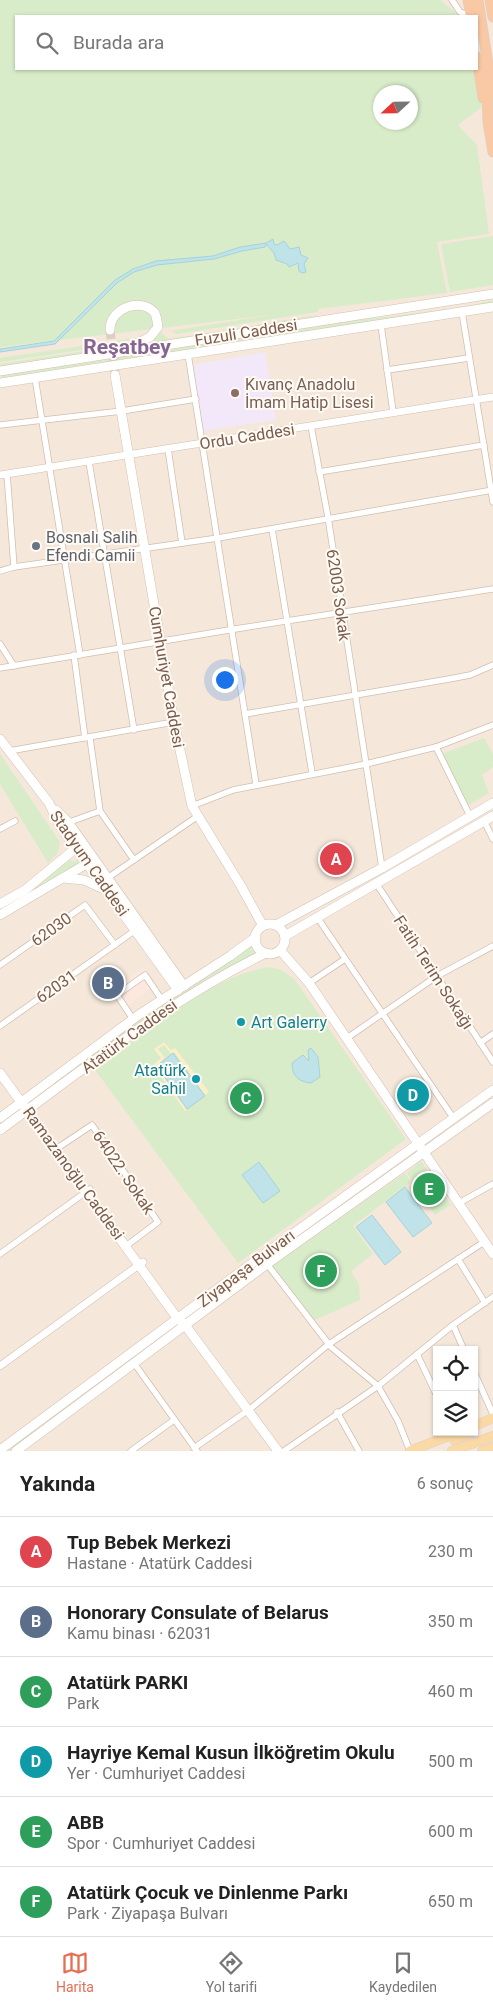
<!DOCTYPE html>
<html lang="tr">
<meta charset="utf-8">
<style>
body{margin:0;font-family:Roboto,sans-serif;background:#f2f2f2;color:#222}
.controls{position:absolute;right:15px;bottom:15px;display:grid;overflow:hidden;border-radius:0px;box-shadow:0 1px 4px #0004}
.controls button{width:45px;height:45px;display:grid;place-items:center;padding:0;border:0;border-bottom:1px solid #e0e0e0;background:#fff;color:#222;font:25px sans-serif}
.compass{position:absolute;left:373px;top:85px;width:45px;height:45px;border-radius:50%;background:#fff;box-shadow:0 1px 4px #0004;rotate:248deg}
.you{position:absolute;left:224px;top:679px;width:18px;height:18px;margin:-12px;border:4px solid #fff;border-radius:50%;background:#1a73e8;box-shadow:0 0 0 8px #1a73e833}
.badge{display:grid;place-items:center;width:32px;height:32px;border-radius:50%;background:#e76f51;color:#fff;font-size:16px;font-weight:700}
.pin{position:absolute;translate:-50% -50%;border:2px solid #fff;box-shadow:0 1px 5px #0006}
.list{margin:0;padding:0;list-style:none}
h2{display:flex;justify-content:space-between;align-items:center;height:65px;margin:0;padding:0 20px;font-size:21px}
h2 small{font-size:16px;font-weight:400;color:#767676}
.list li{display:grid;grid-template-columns:32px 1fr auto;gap:15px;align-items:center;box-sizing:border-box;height:70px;padding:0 20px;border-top:1px solid #e0e0e0}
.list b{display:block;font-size:19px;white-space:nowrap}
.list p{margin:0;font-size:16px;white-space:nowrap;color:#767676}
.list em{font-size:16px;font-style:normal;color:#767676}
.icon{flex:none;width:28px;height:28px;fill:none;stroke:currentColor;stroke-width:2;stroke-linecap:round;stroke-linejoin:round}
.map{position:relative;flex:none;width:493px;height:1451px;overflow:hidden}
.search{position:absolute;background:#fff;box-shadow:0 1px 4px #0004;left:15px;right:15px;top:15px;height:55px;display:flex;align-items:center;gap:12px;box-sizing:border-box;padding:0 18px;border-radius:0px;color:#767676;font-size:19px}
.sheet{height:485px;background:#fff}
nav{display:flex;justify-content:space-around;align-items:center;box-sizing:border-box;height:70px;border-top:1px solid #e0e0e0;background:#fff;font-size:14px;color:#767676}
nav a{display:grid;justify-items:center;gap:2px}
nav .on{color:#e76f51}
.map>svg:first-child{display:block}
</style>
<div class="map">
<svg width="493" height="1451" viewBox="0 0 493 1451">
<rect width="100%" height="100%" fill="#fdf6ec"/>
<path fill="#f5e8da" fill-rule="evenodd" d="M0 0H493V1451H0ZM16 16H477V69H16ZM380 92H410V122H380ZM437 1350H474V1432H437Z"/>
<path fill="#fde8e0" d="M143 968 155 986 124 1008 112 990Z"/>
<path fill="#f3e8fa" d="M265 352 276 420 203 431 193 365Z"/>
<g fill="#d8ecc9" fill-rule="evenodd">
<path d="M0 0H440L460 16H16V69H476L482 107 458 125 477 145 489 234 437 242 447 293 318 309V312L177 334 170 331 271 315 0 347ZM380 92H410V122H380Z"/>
<path d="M493 236V285L450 292 441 244Z"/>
<path d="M493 300V303L0 378 3 375 344 322 464 307Z"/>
<path d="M317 315 318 316 136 345 160 332 169 339Z"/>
<path d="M146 336 112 345 95 353 0 367V364L97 349V344Z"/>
<path d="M95 344V348L0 362V358Z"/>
<path d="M484 738 493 754V767L482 775 489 793 462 809 439 755Z"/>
<path d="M0 754 60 842 57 854 48 863 0 784Z"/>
<path d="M79 858 82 862 0 911V908L27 892 70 860 74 862Z"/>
<path d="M250 946 256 954 209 977 159 1009 32 1102 31 1099 158 1007Z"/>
<path d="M269 967 282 970 295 980 406 1139 238 1263 95 1070C144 1031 206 978 269 967Z"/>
<path d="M414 1150 417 1153 192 1317 189 1314Z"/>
<path d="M421 1161 451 1205 435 1215 407 1173Z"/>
<path d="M405 1173 411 1182 353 1226 373 1254 351 1271 359 1285 360 1300 315 1320H311L266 1270Z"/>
<path d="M175 1325 177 1328 10 1451H4Z"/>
</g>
<path fill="#fcefc7" d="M164 1042 171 1050 175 1048 209 1092 205 1095 174 1052 171 1054 164 1045 158 1049 165 1058 156 1066 187 1110 185 1111 153 1065 161 1058 154 1049Z"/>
<g fill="#bfe3e8" stroke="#a5d3da">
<path d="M273 239 274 244 277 245 284 241 290 249 299 247 301 255 308 258 304 264 306 272 302 273 299 271 298 263 289 267 287 264 276 260 274 253 266 244 265 247 242 251 214 259 157 265 134 272 117 283 55 344 0 352V349L54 341 115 280 133 269 156 261 213 256 240 247 266 243Z"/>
<path d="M311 1048 318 1057 320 1077 311 1083C299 1082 292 1076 292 1063L303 1055 309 1061 308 1050Z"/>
<path d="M173 1053 205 1096 187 1109 157 1066Z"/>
<path d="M259 1162 280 1191 263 1203 242 1175Z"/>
<path d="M405 1187 432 1223 413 1237 386 1202Z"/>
<path d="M372 1215 401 1252 385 1265 356 1227Z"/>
</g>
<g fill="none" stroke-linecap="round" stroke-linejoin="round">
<path stroke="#dcd0c4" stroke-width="9" stroke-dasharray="9 4.5" stroke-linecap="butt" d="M110 330 115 372"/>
<g stroke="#d1beb0" stroke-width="7">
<g id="minor">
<path d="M452 0 460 12 470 16"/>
<path d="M462 312 493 502"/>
<path d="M381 325 393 412"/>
<path d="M188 354 256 784"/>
<path d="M387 370 469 358"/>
<path d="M35 378 80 655"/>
<path d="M0 425 122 411 196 399"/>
<path d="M311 426 328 517 382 868"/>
<path d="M168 449 182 543"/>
<path d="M89 462 134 730"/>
<path d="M319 472 484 445"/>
<path d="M7 474 14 567"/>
<path d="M272 529 312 773"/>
<path d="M0 571 14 567 218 538 493 490"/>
<path d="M0 644 14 666"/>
<path d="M74 655 85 738"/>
<path d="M0 668 235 629 493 589"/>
<path d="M245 714 449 679 470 675 493 665"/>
<path d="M90 738 100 811"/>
<path d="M436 747 470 816"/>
<path d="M9 751 174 722"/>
<path d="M192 806 233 790 366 764 436 747 493 725"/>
<path d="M484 821 493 839"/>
<path d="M67 823 100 811 134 860"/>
<path d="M0 829 15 821"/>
<path d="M106 879 198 816"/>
<path d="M376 883 493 1062"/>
<path d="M317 917 454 1119"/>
<path d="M0 965 85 905 115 945"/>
<path d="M309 983 345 959"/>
<path d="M133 1019 117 995 145 975 162 1000"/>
<path d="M0 1026 137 929"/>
<path d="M347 1038 437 976 493 946"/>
<path d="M480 1043 493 1034"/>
<path d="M56 1149 92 1125 158 1222 126 1246"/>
<path d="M459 1203 493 1184"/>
<path d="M0 1254 90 1189"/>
<path d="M458 1259 485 1303"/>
<path d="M267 1264 331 1347 378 1386 398 1421 410 1451"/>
<path d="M453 1325 464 1350"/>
<path d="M417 1354 437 1396"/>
<path d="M134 1363 197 1451"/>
<path d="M474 1372 493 1414"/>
<path d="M337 1412 359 1451"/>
<path d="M194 1448 250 1409 329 1344 484 1242"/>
<path d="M131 1451 174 1420"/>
<path d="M284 1451 378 1386 453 1325 493 1297"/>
</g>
</g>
<g stroke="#d1beb0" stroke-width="8">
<g id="tertiary">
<path d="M0 475 493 397"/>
<path d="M0 1366 143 1262"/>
</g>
</g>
<g stroke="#d6c0b0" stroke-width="10">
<g id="secondary">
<path d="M110 330C110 307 141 298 154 312 157 316 157 322 158 327L150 337 132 346"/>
<path d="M0 371 493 294"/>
<path d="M115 375 174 722 192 806 241 886 263 926"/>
<path d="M0 383 493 307"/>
<path d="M0 739 49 803 60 826 178 990"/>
<path d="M56 810 68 822 184 986"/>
<path d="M63 878 84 880 108 891"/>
<path d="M0 904 25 890 76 848"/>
<path d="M0 915 88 863"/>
<circle cx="270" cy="939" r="15"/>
<path d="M276 925 382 868 493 803"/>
<path d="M285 936 493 816"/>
<path d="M280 950 309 983 493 1254"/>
<path d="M0 1073 175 1315 188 1329 278 1451"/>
<path d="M0 1118 140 1014 230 956 256 937"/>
<path d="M0 1130C87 1067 169 1000 266 953"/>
<path d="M0 1450 262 1256 493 1090"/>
<path d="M16 1451 267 1264 493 1103"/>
</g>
</g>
<g stroke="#dad1cd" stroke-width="10">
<g id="primary">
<path d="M474 1426 493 1418"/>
<path d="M454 1440 472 1432"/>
<path d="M410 1451 459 1432"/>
<path d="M452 1451 493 1436"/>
<path d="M482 1451 493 1447"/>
</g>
</g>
<g stroke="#dad1cd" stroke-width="11">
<g id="trunk">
<path d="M468 0 471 16"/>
<path d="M478 0 493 96"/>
<path d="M490 0 493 17"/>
<path d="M477 57 483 98"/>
<path d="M487 88 488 122 493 152"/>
</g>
</g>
<use href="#minor" stroke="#fff" stroke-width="5.5"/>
<use href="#tertiary" stroke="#fff" stroke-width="7"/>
<use href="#secondary" stroke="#fff" stroke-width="9"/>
<use href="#primary" stroke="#fbd9a5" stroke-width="9"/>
<use href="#trunk" stroke="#f9c8a4" stroke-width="10"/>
</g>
<circle fill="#8d6e63" stroke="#fffaf3" stroke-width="2" cx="235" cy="393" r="5"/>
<circle fill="#6b7280" stroke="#fffaf3" stroke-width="2" cx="36" cy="546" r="5"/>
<g fill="#0f9aa8" stroke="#fffaf3" stroke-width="2">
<circle cx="241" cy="1022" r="5"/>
<circle cx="196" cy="1079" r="5"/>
</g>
<g text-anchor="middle" stroke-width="4" stroke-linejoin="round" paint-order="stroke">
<g font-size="16" fill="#7a5c4d" stroke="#fffaf3">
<text transform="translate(246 332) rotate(-9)" y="6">Fuzuli Caddesi</text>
<text transform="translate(247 436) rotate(-9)" y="6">Ordu Caddesi</text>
<text transform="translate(339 595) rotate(82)" y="6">62003 Sokak</text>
<text transform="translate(167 677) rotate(80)" y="6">Cumhuriyet Caddesi</text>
<text transform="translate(90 863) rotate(55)" y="6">Stadyum Caddesi</text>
<text transform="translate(51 929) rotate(-36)" y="6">62030</text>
<text transform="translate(434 972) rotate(57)" y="6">Fatih Terim Sokağı</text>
<text transform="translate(56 986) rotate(-35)" y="6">62031</text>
<text transform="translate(129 1036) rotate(-36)" y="6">Atatürk Caddesi</text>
<text transform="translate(124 1172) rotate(56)" y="6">64022. Sokak</text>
<text transform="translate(74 1173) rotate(54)" y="6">Ramazanoğlu Caddesi</text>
<text transform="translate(246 1268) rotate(-37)" y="6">Ziyapaşa Bulvarı</text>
</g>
<g font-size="16" fill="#785e54" stroke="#fffaf3" text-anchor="start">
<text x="245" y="390">Kıvanç Anadolu<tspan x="245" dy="18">İmam Hatip Lisesi</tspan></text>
</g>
<g font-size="16" fill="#5b616d" stroke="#fffaf3" text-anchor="start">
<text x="46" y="543">Bosnalı Salih<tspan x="46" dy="18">Efendi Camii</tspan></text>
</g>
<g font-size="16" fill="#0d838f" stroke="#fffaf3" text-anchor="start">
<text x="251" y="1028">Art Galerry</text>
<text x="186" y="1076" text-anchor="end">Atatürk<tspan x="186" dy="18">Sahil</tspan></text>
</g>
<g font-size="21" font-weight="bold" fill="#846695" stroke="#fffaf3">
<text x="127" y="354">Reşatbey</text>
</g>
</g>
</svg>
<div class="controls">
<button><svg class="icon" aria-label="locate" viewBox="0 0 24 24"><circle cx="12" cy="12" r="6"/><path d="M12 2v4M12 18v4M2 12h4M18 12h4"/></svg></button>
<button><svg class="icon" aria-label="layers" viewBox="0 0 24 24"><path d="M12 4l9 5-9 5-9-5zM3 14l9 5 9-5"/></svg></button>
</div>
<svg class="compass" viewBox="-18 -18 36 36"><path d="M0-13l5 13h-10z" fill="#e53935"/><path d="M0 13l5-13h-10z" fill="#767676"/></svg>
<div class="you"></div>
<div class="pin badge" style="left:336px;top:859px;background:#e0444e">A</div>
<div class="pin badge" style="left:108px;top:983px;background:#5c6f8a">B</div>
<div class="pin badge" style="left:246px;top:1098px;background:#2e9e5b">C</div>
<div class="pin badge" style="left:413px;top:1095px;background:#0f9aa8">D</div>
<div class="pin badge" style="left:429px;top:1189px;background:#2e9e5b">E</div>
<div class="pin badge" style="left:321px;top:1271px;background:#2e9e5b">F</div>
<div class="search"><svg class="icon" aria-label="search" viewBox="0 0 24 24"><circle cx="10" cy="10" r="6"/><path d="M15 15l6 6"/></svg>Burada ara</div>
</div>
<section class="sheet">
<h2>Yakında<small>6 sonuç</small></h2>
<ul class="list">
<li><span class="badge" style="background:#e0444e">A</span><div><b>Tup Bebek Merkezi</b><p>Hastane · Atatürk Caddesi</p></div><em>230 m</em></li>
<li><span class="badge" style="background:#5c6f8a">B</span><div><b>Honorary Consulate of Belarus</b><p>Kamu binası · 62031</p></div><em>350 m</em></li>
<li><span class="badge" style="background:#2e9e5b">C</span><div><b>Atatürk PARKI</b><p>Park</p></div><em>460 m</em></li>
<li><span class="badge" style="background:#0f9aa8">D</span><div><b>Hayriye Kemal Kusun İlköğretim Okulu</b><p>Yer · Cumhuriyet Caddesi</p></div><em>500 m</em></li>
<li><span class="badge" style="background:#2e9e5b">E</span><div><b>ABB</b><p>Spor · Cumhuriyet Caddesi</p></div><em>600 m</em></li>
<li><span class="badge" style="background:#2e9e5b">F</span><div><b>Atatürk Çocuk ve Dinlenme Parkı</b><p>Park · Ziyapaşa Bulvarı</p></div><em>650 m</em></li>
</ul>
</section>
<nav>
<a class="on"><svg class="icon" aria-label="map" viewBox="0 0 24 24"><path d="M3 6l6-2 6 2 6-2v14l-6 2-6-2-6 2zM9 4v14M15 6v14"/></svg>Harita</a>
<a><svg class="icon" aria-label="directions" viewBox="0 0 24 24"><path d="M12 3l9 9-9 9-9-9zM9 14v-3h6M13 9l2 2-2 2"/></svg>Yol tarifi</a>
<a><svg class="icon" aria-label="saved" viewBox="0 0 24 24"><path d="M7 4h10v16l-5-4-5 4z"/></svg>Kaydedilen</a>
</nav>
